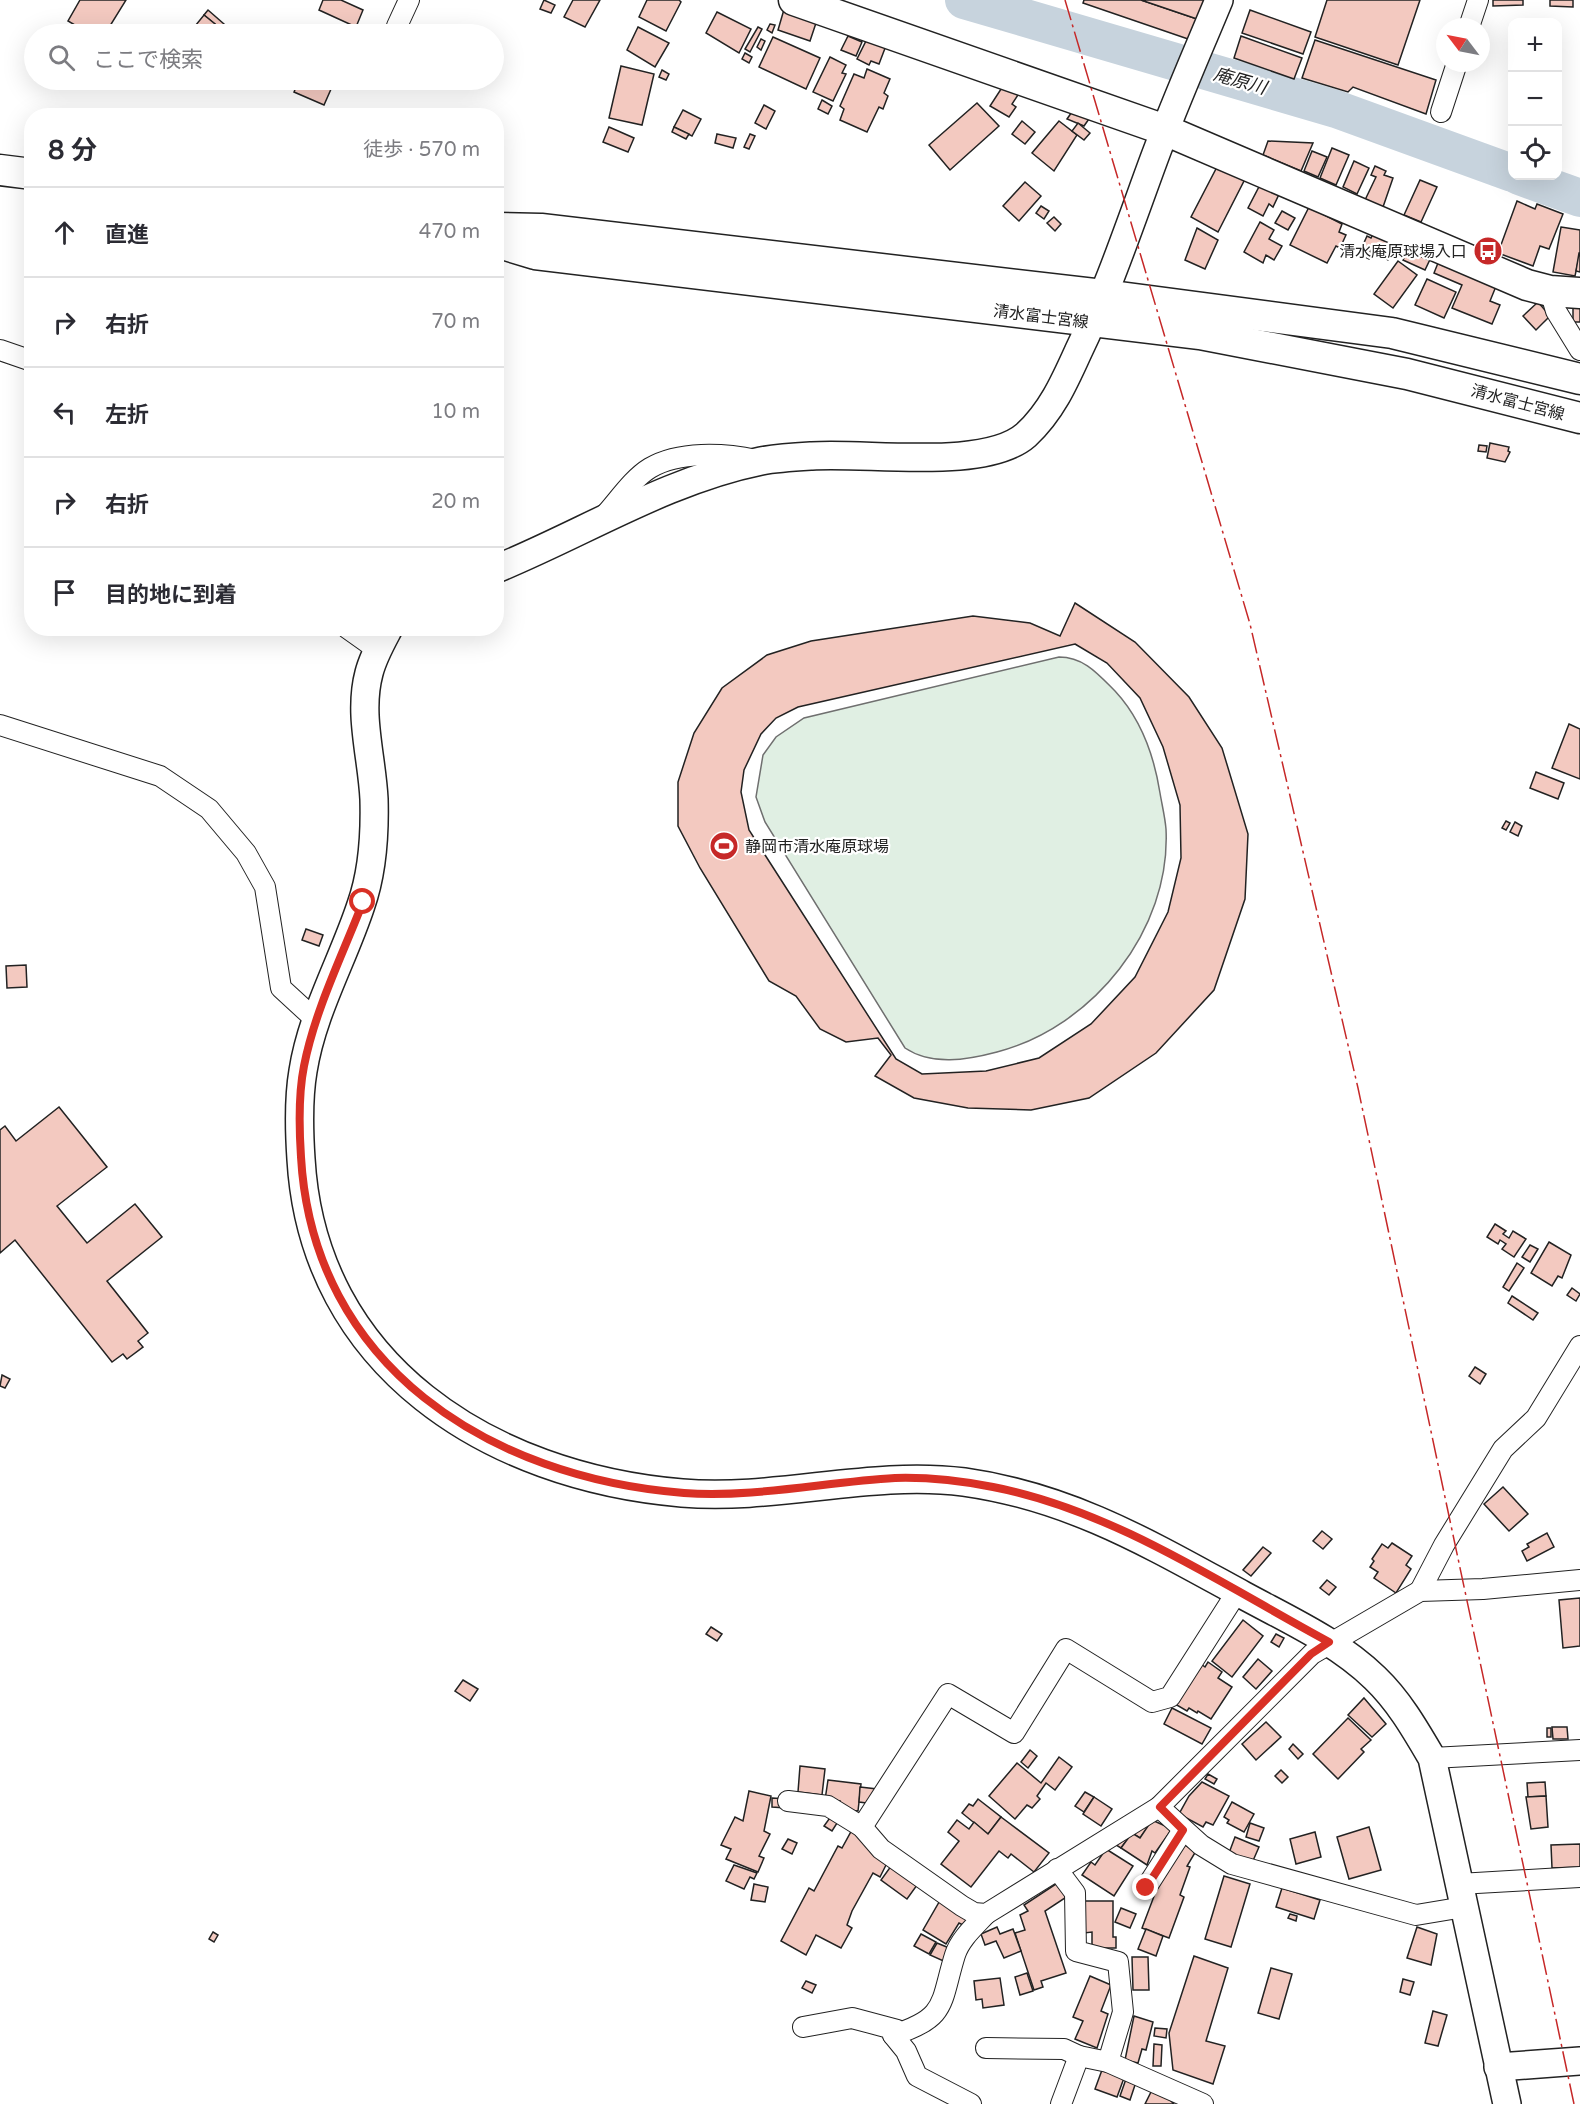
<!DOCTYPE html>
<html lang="ja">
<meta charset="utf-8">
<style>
body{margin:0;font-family:"Varela Round","Noto Sans JP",sans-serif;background:#f7f7f7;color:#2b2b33}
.controls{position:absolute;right:18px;top:18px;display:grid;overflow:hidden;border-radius:12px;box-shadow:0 6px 24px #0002}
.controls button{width:54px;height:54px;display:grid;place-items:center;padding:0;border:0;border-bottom:2px solid #e1e1e2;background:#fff;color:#2b2b33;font:30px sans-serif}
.compass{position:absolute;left:1436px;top:18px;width:54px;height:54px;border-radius:50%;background:#fff;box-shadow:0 6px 24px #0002;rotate:302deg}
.stop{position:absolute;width:18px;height:18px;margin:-14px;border:4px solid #d93025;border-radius:50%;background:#fff}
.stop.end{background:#d93025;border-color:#fff;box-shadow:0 2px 6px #0008}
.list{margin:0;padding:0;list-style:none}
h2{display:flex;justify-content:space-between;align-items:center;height:78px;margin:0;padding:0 24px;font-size:26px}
h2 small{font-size:20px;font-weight:400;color:#7c7c81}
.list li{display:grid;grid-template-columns:39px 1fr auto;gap:18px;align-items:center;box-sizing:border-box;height:90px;padding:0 24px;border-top:2px solid #e1e1e2}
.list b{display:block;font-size:22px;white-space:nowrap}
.list em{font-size:20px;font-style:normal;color:#7c7c81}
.icon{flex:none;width:33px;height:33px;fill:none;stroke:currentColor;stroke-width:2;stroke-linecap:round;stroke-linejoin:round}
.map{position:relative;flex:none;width:1580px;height:2104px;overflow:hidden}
.search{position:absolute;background:#fff;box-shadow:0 6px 24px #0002;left:24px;top:24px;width:480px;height:66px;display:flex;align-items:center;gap:15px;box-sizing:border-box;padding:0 21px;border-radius:33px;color:#7c7c81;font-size:22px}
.panel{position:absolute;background:#fff;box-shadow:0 6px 24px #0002;left:24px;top:108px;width:480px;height:528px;border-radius:24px}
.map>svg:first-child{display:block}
</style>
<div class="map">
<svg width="1580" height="2104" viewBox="0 0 1580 2104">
<rect width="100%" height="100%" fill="#fff"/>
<path fill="#e0efe3" stroke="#6f6f6f" stroke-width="1.5" d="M1059 657C1084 657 1098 674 1115 691 1142 720 1154 755 1160 793 1162 805 1165 817 1166 829 1171 930 1093 1027 997 1052 967 1060 932 1066 905 1048L765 822 756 797 763 755 776 737 804 718Z"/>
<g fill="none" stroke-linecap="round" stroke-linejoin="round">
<g stroke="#c7d3dd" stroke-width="38">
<path d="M964 0 1336 109 1512 173"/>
<path d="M1519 176 1580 198"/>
</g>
</g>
<g fill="#f3c9c0" stroke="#222" stroke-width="1.5" fill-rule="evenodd">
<path d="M80 0H126L105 34H90L68 21Z"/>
<path d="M323 0H341L363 10 356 27 319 10Z"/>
<path d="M544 0 555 5 551 13 540 9Z"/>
<path d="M573 0H600L585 27 564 17Z"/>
<path d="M647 0H679L681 2 666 31 639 17Z"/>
<path d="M1084 0H1141L1197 19 1191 40 1083 3Z"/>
<path d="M1141 0H1207L1200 20Z"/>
<path d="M1327 0H1420L1398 65 1315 37Z"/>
<path d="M1493 0H1523V5L1493 6Z"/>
<path d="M1550 0H1573V7L1550 6Z"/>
<path d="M785 6 818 17 810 41 778 30Z"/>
<path d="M208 10 224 24 220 28 204 15Z"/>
<path d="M1250 10 1311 32 1303 54 1242 33Z"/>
<path d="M717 12 751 29 739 53 706 33Z"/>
<path d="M204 15 220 28 215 34H196L191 31Z"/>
<path d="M770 24 775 25 772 33 767 30Z"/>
<path d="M331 26 347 34H327Z"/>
<path d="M638 27 669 43 655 67 627 50Z"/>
<path d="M758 27 762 29 750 52 745 49Z"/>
<path d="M848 36 862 42 856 56 841 50Z"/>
<path d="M1241 36 1302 58 1294 79 1234 58Z"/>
<path d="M773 37 820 58 806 89 759 67Z"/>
<path d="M868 37 887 43 879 64 871 61 869 65 857 59Z"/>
<path d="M761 39 765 41 761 50 757 47Z"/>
<path d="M1315 40 1436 80 1426 114 1353 87 1348 92 1302 78Z"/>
<path d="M745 53 752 57 749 63 742 59Z"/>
<path d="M830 57 846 65 842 73 846 74 833 101 813 92Z"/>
<path d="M621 66 654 74 642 125 609 118Z"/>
<path d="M867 69 890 79 884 93 888 96 883 109 879 107 867 132 840 120 844 109 840 106 854 74 864 78Z"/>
<path d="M662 70 669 74 666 80 659 77Z"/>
<path d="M299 80H335L324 105 294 92Z"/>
<path d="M1003 86 1018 95 1012 104 1016 107 1009 117 990 106Z"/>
<path d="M822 100 832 106 828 114 818 109Z"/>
<path d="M977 103 999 126 950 170 929 145Z"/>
<path d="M764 105 775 111 766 129 755 123Z"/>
<path d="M1074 109 1091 116 1084 126 1067 119Z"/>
<path d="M683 110 701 119 692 136 674 127Z"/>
<path d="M1022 121 1035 132 1025 144 1012 134Z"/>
<path d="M1059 121 1077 135 1054 171 1032 153Z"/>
<path d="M1078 123 1090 133 1084 140 1072 131Z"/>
<path d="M609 127 634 138 628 152 603 142Z"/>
<path d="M674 127 689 134 686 139 672 132Z"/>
<path d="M717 134 736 138 733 148 715 143Z"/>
<path d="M750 134 755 136 749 149 744 147Z"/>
<path d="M1268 141 1313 143 1301 171 1263 155Z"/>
<path d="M1332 148 1349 155 1336 185 1320 178Z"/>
<path d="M1312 151 1327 157 1318 177 1304 171Z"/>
<path d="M1354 161 1369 168 1357 194 1343 187Z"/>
<path d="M1218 165 1245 179 1218 232 1191 217Z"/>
<path d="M1375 166 1386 171 1384 175 1393 178 1383 207 1365 200 1376 177 1371 175Z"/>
<path d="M1420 180 1437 187 1421 222 1404 215Z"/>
<path d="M1262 181 1281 190 1273 207 1269 204 1263 216 1248 208Z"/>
<path d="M1025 182 1041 196 1019 221 1003 206Z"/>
<path d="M1517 201 1535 209 1537 204 1563 214 1549 249 1540 246 1533 266 1498 253Z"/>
<path d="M1041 206 1049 211 1044 219 1036 213Z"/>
<path d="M1309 207 1342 224 1339 232 1346 235 1340 248 1336 246 1327 263 1290 245Z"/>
<path d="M1282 211 1295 218 1288 230 1275 223Z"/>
<path d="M1054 217 1061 224 1055 231 1047 223Z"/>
<path d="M1260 222 1274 230 1269 239 1282 246 1274 260 1266 255 1263 263 1244 252Z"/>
<path d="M1561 227 1580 230V253L1575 276 1553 272Z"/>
<path d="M1197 228 1218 240 1205 269 1185 260Z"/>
<path d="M1376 228 1398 240 1388 260 1363 245 1367 236 1371 238Z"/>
<path d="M1411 242 1434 251 1425 270 1403 260Z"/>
<path d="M1364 245 1372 253 1369 259 1359 254Z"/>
<path d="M1442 253 1499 279 1490 301 1500 305 1492 324 1452 308 1462 285 1434 273Z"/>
<path d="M1579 253H1580V272L1576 271Z"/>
<path d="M1398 261 1417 275 1393 308 1374 294Z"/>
<path d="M1427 279 1456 292 1444 318 1415 305Z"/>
<path d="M1538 302 1550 316 1536 330 1523 316Z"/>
<rect x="1573" y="303" width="7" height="19"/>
<path d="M1490 443 1509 447 1508 451 1510 452 1505 462 1487 458Z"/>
<path d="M1479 445 1487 446 1486 452 1478 451Z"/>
<path d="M1075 603 1135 642 1189 697 1222 748 1248 834 1245 899 1214 990 1156 1053 1089 1098 1031 1110 968 1108 914 1098 875 1076 891 1055 878 1038 846 1042 820 1029 796 996 769 981 700 868 678 826V782L694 733 722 688 767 655 811 641 973 616 1030 623 1060 636ZM1075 644 1107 663 1140 698 1163 747 1180 805 1181 858 1168 912 1135 977 1091 1024 1039 1058 986 1071 922 1074 896 1059 749 830 741 792 744 770 761 734 776 718 798 707Z"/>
<path d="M1569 724 1580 729V779L1552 768Z"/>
<path d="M1536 772 1564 783 1558 799 1530 788Z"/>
<path d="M1506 821 1510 823 1506 830 1502 828Z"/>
<path d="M1515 822 1522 826 1518 836 1510 832Z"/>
<path d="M306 929 323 935 319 946 302 940Z"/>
<path d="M26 965 27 987 7 988 6 966Z"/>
<path d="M59 1107 107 1167 57 1206 87 1243 135 1204 162 1237 107 1281 148 1333 138 1341 143 1347 127 1359 123 1354 112 1362 15 1240 0 1253V1130L5 1126 16 1141Z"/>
<path d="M1495 1224 1506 1231 1503 1234 1509 1238 1513 1231 1526 1239 1514 1257 1502 1249 1506 1244 1500 1240 1498 1244 1487 1237Z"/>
<path d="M1549 1242 1571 1255 1562 1278 1558 1276 1552 1286 1531 1273Z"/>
<path d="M1530 1245 1538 1249 1530 1262 1522 1257Z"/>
<path d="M1517 1263 1524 1268 1509 1291 1503 1287Z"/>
<path d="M1572 1288 1580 1294 1576 1301 1567 1295Z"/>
<path d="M1512 1296 1538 1313 1533 1320 1508 1303Z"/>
<path d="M1475 1367 1486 1374 1480 1384 1469 1376Z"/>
<path d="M2 1375 10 1379 5 1388 0 1386Z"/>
<path d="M1503 1487 1528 1514 1509 1531 1484 1504Z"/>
<path d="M1322 1531 1332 1539 1323 1549 1313 1541Z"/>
<path d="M1547 1533 1554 1547 1527 1561 1522 1551 1529 1547 1527 1544Z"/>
<path d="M1392 1543 1412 1556 1406 1565 1411 1569 1396 1593 1374 1578 1378 1572 1370 1567 1374 1561 1372 1559 1382 1544 1388 1548Z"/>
<path d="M1263 1547 1271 1553 1251 1576 1243 1570Z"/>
<path d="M1327 1580 1336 1587 1329 1595 1320 1588Z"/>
<path d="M1580 1598V1646L1563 1648 1559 1600Z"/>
<path d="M1243 1620 1263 1636 1232 1677 1212 1661Z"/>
<path d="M711 1627 722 1634 717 1641 706 1634Z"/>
<path d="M1276 1634 1284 1638 1279 1647 1271 1642Z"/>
<path d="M1258 1659 1272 1671 1256 1689 1243 1677Z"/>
<path d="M1208 1662 1222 1672 1218 1678 1232 1687 1211 1719 1198 1711 1197 1713 1189 1708 1187 1711 1175 1704 1201 1664 1205 1667Z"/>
<path d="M463 1680 478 1689 470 1701 455 1691Z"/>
<path d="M1364 1698 1386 1724 1372 1737 1348 1715Z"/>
<path d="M1172 1708 1211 1728 1202 1744 1164 1724Z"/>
<path d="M1348 1718 1371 1740 1361 1749 1364 1752 1338 1779 1313 1754Z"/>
<path d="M1266 1722 1281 1737 1256 1760 1242 1744Z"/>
<path d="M1552 1727H1567L1568 1739H1553Z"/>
<rect x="1547" y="1728" width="4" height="9"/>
<path d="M1293 1744 1303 1754 1298 1759 1289 1749Z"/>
<path d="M1030 1750 1037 1756 1028 1768 1021 1762Z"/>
<path d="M1059 1757 1072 1767 1055 1790 1046 1783 1037 1796 1040 1799 1032 1808 1027 1805 1015 1819 989 1796 1017 1763 1041 1783Z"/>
<path d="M800 1766 825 1769 822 1795 798 1792Z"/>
<path d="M1281 1770 1288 1777 1282 1783 1275 1776Z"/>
<path d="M1208 1774 1217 1779 1214 1784 1205 1779Z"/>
<path d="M828 1780 861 1784 858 1811 839 1809 840 1801 825 1800Z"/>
<path d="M1202 1782 1229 1796 1213 1825 1206 1822 1203 1827 1179 1814 1189 1796Z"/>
<path d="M1545 1782 1546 1796 1528 1797 1527 1783Z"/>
<path d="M860 1787 877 1789 874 1804 859 1802Z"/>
<path d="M749 1791 771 1796 764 1831 770 1834 759 1856 764 1858 758 1872 726 1859 731 1849 721 1845 735 1817 743 1821Z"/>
<path d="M1085 1792 1094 1797 1084 1812 1075 1806Z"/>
<path d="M1546 1796 1548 1827 1531 1829 1526 1797Z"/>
<path d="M1094 1797 1112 1809 1101 1826 1083 1814Z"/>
<path d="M772 1798 787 1799 786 1808 772 1807Z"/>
<path d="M978 1799 1001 1817 988 1834 962 1813 969 1804 973 1806Z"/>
<path d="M1232 1802 1254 1814 1244 1832 1227 1823 1229 1820 1224 1817Z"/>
<path d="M832 1815 839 1820 832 1831 824 1826Z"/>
<path d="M1001 1817 1049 1853 1034 1872 1011 1854 1008 1858 999 1851 971 1887 941 1864 959 1841 948 1832 957 1820 969 1829 974 1822 988 1834Z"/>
<path d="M1142 1819 1150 1824 1140 1838 1132 1833 1121 1848 1116 1845 1126 1829Z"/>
<path d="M1152 1820 1172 1829 1155 1853 1152 1851 1147 1865 1121 1848 1132 1833 1140 1838Z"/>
<path d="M1250 1823 1264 1828 1259 1841 1246 1837Z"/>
<path d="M1369 1827 1381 1870 1349 1879 1337 1837Z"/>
<path d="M853 1828 890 1857 880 1877 873 1873 852 1911 847 1925 852 1928 841 1948 816 1935 806 1955 781 1941 809 1888 814 1891 838 1846 842 1848Z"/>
<path d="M1315 1832 1321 1857 1296 1864 1290 1839Z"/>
<path d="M1235 1837 1259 1847 1252 1863 1229 1853Z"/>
<path d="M788 1839 797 1843 792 1854 782 1849Z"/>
<path d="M1183 1844 1196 1851 1187 1866 1190 1867 1180 1895 1184 1897 1169 1938 1142 1928 1162 1875Z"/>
<path d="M1580 1844V1867L1552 1868 1551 1845Z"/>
<path d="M1106 1849 1133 1866 1114 1896 1082 1875 1091 1862 1095 1865Z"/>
<path d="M894 1862 920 1881 907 1899 881 1880Z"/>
<path d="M734 1865 757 1873 754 1879 750 1877 744 1889 726 1881Z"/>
<path d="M1224 1876 1250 1884 1231 1947 1205 1939Z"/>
<path d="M1062 1880 1071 1894 1045 1911 1066 1973 1041 1981 1043 1987 1034 1990 1015 1933 1025 1930 1020 1915 1028 1911 1024 1905Z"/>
<path d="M754 1884 768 1887 765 1902 751 1900Z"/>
<path d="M1282 1888 1320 1900 1314 1919 1276 1907Z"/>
<path d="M942 1897 972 1914 965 1926 959 1923 946 1944 923 1930Z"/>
<path d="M1085 1901H1113V1937H1116V1948H1092V1932L1084 1933Z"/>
<path d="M1121 1908 1136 1914 1130 1928 1115 1922Z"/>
<path d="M1290 1914 1297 1916 1296 1921 1288 1918Z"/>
<path d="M997 1927 1000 1934 1013 1929 1021 1951 1004 1958 996 1941 985 1945 981 1934Z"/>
<path d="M1417 1927 1437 1934 1431 1965 1407 1958Z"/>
<path d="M1146 1929 1163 1936 1156 1956 1138 1949Z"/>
<path d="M213 1932 218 1935 214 1942 209 1939Z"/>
<path d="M921 1934 936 1942 929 1954 914 1946Z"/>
<path d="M937 1943 954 1950 948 1963 930 1955Z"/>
<path d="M1194 1956 1228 1968 1206 2041 1225 2046 1213 2084 1173 2070 1169 2033Z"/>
<path d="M1132 1957H1148L1149 1990H1133Z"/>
<path d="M1271 1968 1292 1974 1279 2019 1258 2013Z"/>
<path d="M1027 1973 1033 1991 1020 1995 1015 1977Z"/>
<path d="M1090 1976 1111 1985 1101 2011 1108 2014 1097 2048 1075 2039 1083 2021 1073 2017Z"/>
<path d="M1000 1978 1004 2005 983 2008 982 1999 976 2000 974 1981Z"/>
<path d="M1403 1979 1414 1982 1410 1995 1400 1992Z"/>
<path d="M806 1981 816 1985 812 1993 802 1988Z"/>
<path d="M1433 2011 1447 2015 1438 2046 1425 2043Z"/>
<path d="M1134 2016 1153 2022 1146 2050 1142 2049 1138 2063 1125 2060Z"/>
<path d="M1155 2028 1167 2029 1166 2038 1154 2036Z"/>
<path d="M1154 2044 1162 2045 1161 2066H1153Z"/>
<path d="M1102 2070 1124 2078 1117 2097 1095 2089Z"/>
<path d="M1126 2079 1136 2082 1130 2100 1120 2096Z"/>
<path d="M1153 2088 1172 2097 1170 2100 1174 2104H1145Z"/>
</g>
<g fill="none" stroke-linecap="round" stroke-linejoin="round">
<g stroke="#222" stroke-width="22">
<g id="street">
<path d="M397 26 409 0"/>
<path d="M1469 27 1478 0"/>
<path d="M1441 112 1457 63"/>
<path d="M1550 291 1556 311 1580 350"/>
<path d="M0 350 32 361"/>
<path d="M604 516C618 501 632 479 650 468 679 451 723 453 756 460"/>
<path d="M347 628 378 650"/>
<path d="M0 725 160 776 209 809 246 853 265 887 281 988 317 1021"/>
<path d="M1420 1591 1444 1545 1503 1449 1536 1418 1580 1346"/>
<path d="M1432 1758 1580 1750"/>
<path d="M788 1801 828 1806 862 1827 881 1849 962 1906 974 1913 986 1914 1159 1807 1312 1654 1420 1591 1483 1589 1580 1580"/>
<path d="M1159 1807 1201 1845 1232 1864 1416 1915 1464 1907"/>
<path d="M862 1827 948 1694 1014 1733 1066 1649 1152 1702 1170 1697 1237 1592"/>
<path d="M1057 1869 1075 1893 1076 1951 1118 1962 1123 2012 1108 2062"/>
<path d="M1459 1884 1580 1877"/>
<path d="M1146 1888 1183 1830"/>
<path d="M803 2027 852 2018 897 2030 893 2035C948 2018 940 2003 955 1955 960 1939 975 1926 986 1914"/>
<path d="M893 2035 906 2051 917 2076 971 2104"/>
<path d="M986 2048 1064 2049 1079 2056"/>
<path d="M1061 2104 1079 2056 1108 2062 1203 2104"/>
</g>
</g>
<g stroke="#222" stroke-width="30">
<g id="secondary">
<path d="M496 569C584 533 667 480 761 461 777 458 795 457 812 456 868 452 985 471 1026 435 1051 412 1064 383 1078 352 1108 290 1130 224 1154 159 1174 105 1197 53 1219 0"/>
<path d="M389 628C381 643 373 657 369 673 358 714 372 757 374 799 375 835 373 871 361 905 343 960 312 1013 303 1071 298 1100 299 1129 301 1159 313 1366 490 1477 682 1493 776 1501 870 1470 964 1482 1071 1497 1151 1545 1243 1595 1289 1620 1338 1642 1375 1678 1399 1701 1415 1729 1432 1758L1507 2104"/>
<path d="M1498 2067 1580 2061"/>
</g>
</g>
<g stroke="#222" stroke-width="33">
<g id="primary">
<path d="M794 0 1165 130 1527 285 1550 291 1580 293"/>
<path d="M0 170 32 174"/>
<path d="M496 228 541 229 1103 295 1392 333 1580 379"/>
<path d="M496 242 535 254 1200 334 1407 374 1580 418"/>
</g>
</g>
<use href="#street" stroke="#fff" stroke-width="20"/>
<use href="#secondary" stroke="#fff" stroke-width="27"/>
<use href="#primary" stroke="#fff" stroke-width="30"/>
<path stroke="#c62828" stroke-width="1.5" stroke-dasharray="21 4.5 3 4.5" stroke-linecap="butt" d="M1065 0 1250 624 1358 1088 1574 2104"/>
</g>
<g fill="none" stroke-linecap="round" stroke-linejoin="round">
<path stroke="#d93025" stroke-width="8" d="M363 902C342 956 315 1010 304 1066 298 1096 299 1127 301 1157 313 1366 490 1478 684 1493 754 1498 825 1482 895 1478 927 1477 962 1481 993 1487 1113 1510 1223 1585 1329 1642L1311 1654 1160 1807 1183 1830 1146 1888"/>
</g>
<defs>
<g id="bus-disc" transform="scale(1.5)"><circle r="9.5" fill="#c62828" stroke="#fff"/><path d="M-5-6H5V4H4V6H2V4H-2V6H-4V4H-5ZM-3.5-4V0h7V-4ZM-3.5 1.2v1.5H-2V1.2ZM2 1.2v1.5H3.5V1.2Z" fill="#fff"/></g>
<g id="stadium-disc" transform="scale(1.5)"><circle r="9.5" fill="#c62828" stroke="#fff"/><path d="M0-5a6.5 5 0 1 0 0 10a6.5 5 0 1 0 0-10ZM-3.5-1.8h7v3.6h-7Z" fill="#fff"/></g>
</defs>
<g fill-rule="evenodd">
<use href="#bus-disc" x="1488" y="251"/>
<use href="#stadium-disc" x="724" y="846"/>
</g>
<g text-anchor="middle" stroke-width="4.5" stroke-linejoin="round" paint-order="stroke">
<g font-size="16" fill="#222" stroke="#fff" text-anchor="end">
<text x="1467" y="257">清水庵原球場入口</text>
<text x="745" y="852" text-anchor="start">静岡市清水庵原球場</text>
</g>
<g font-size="16" fill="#222" stroke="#fff">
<text transform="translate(1041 316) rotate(7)" y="6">清水富士宮線</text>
<text transform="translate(1518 402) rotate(15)" y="6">清水富士宮線</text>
</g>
<g font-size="18" font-style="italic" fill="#222" stroke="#fff">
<text transform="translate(1240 81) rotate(16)" y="6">庵原川</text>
</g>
</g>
</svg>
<div class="controls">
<button>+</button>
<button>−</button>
<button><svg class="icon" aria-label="locate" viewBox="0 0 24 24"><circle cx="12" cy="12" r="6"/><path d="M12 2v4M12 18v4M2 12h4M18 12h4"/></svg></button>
</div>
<svg class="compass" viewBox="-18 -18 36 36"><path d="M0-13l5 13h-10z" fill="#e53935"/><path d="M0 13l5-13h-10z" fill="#7c7c81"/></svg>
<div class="stop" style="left:363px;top:902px"></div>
<div class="stop end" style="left:1146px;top:1888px"></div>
<div class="search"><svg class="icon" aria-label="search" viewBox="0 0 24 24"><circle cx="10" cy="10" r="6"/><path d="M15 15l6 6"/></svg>ここで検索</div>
<section class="panel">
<h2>8 分<small>徒歩 · 570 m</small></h2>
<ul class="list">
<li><svg class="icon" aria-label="ahead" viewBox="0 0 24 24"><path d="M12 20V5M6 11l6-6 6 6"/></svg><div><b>直進</b></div><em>470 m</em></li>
<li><svg class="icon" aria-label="right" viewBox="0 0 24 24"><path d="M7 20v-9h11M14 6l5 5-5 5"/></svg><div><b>右折</b></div><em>70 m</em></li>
<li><svg class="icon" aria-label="left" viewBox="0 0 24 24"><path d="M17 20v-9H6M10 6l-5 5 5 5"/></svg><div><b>左折</b></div><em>10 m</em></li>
<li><svg class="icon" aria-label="right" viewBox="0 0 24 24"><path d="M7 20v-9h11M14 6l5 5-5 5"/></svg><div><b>右折</b></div><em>20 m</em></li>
<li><svg class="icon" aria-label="arrive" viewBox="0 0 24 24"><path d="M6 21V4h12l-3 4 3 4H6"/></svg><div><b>目的地に到着</b></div></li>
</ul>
</section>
</div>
